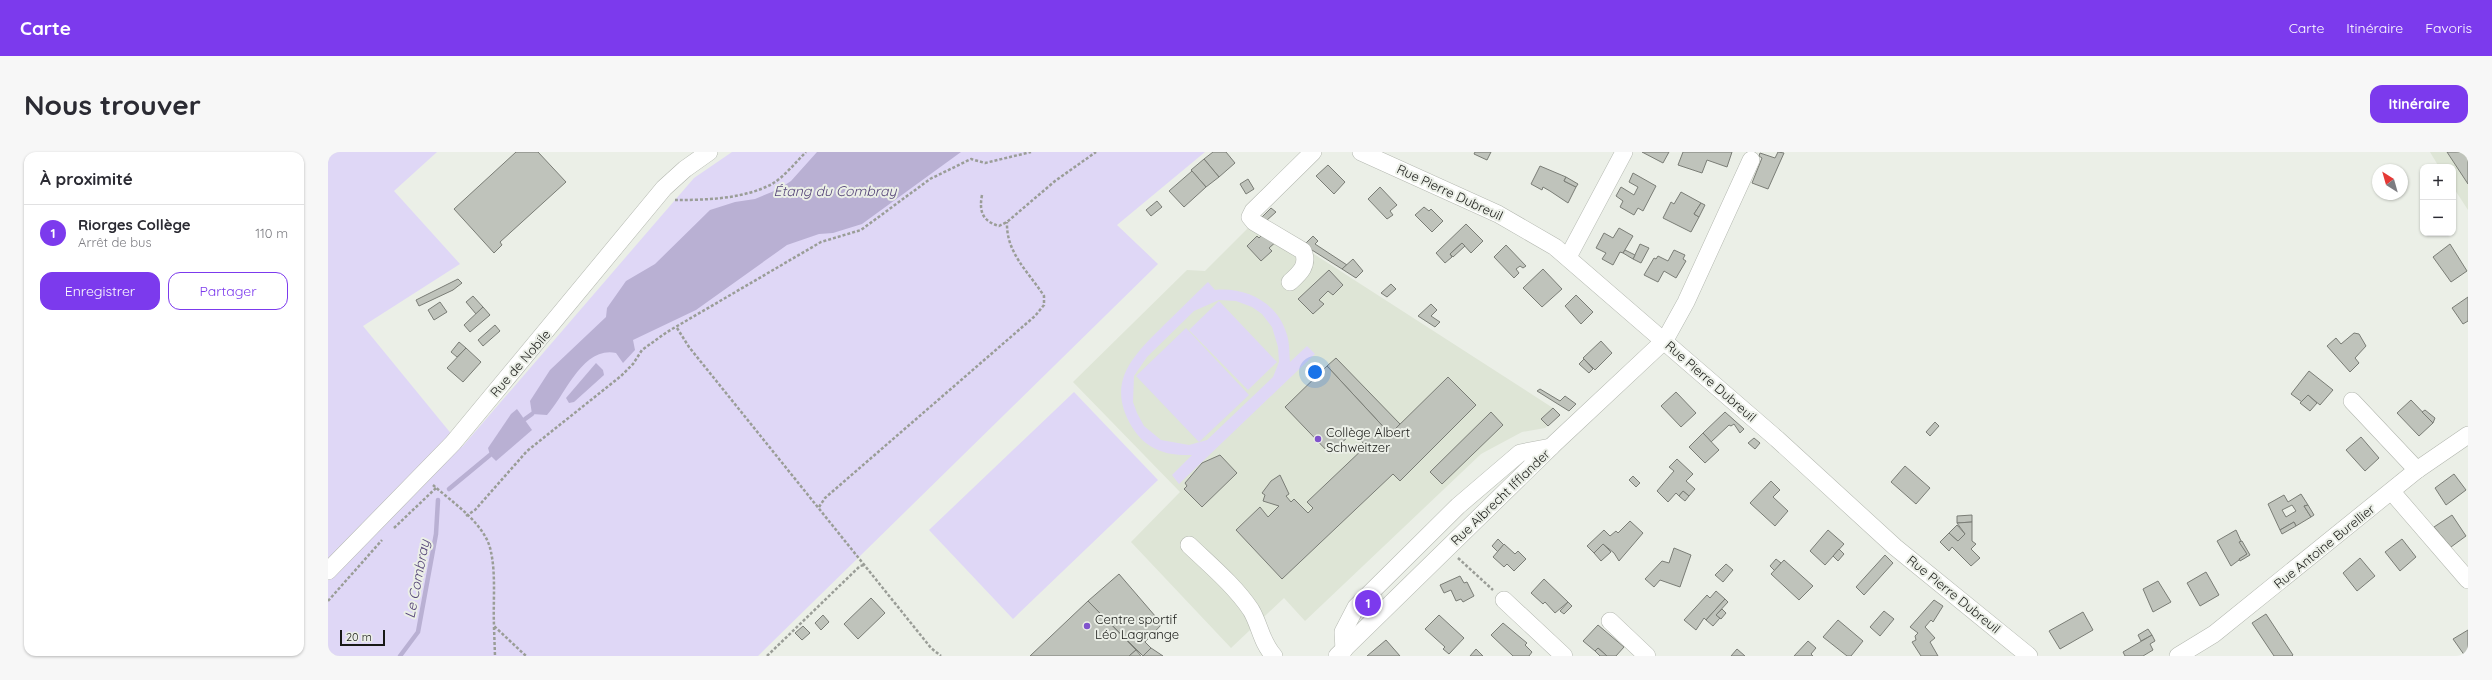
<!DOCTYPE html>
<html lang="fr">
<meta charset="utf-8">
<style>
body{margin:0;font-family:Quicksand,sans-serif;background:#f7f7f7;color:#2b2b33}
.controls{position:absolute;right:12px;top:12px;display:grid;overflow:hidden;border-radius:8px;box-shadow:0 1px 3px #0004}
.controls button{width:36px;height:36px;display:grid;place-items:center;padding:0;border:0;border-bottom:1px solid #e1e1e2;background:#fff;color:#2b2b33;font:20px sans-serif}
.compass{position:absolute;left:2044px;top:12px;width:36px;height:36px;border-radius:50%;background:#fff;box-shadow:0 1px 3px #0004;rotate:323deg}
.scale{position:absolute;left:12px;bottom:10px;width:45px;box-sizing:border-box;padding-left:4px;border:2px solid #181916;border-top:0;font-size:11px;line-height:14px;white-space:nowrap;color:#181916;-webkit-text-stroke:3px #ebefe7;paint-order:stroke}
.you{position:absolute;left:987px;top:220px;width:14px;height:14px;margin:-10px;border:3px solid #fff;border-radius:50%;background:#1a73e8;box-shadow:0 0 0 6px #1a73e833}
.badge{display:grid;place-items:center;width:26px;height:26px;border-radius:50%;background:#7c3aed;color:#fff;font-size:13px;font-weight:700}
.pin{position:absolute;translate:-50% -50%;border:2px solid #fff;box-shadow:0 1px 4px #0006}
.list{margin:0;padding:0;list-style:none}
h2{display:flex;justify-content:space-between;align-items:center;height:52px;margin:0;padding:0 16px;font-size:17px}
h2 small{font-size:13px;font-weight:400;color:#7c7c81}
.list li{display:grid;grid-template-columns:26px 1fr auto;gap:12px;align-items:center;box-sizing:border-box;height:56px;padding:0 16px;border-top:1px solid #e1e1e2}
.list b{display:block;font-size:15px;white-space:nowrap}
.list p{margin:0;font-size:13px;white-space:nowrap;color:#7c7c81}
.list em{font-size:13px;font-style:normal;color:#7c7c81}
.actions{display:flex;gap:8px;padding:12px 16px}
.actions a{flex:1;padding:9px 0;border:1px solid #7c3aed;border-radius:12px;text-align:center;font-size:14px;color:#7c3aed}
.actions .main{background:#7c3aed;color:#fff}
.map{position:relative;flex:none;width:2140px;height:504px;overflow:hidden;border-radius:12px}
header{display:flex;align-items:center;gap:24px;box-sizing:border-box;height:56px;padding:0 20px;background:#7c3aed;color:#fff}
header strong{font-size:19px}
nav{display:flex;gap:22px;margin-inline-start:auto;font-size:14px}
.intro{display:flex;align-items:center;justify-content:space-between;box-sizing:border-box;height:96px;padding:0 24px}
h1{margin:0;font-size:28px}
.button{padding:10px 18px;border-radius:12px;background:#7c3aed;color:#fff;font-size:14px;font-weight:700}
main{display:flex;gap:24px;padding:0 24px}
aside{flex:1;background:#fff;border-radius:12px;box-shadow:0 1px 3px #0004}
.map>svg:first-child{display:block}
</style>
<header>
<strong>Carte</strong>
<nav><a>Carte</a><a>Itinéraire</a><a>Favoris</a></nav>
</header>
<div class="intro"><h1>Nous trouver</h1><a class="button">Itinéraire</a></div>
<main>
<aside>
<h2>À proximité<small></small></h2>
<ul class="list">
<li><span class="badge">1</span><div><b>Riorges Collège</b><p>Arrêt de bus</p></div><em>110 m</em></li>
</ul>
<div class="actions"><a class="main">Enregistrer</a><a>Partager</a></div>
</aside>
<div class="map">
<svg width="2140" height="504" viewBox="0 0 2140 504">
<rect width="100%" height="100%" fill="#ebefe7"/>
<g fill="#dee5d6">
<path d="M2102 0H2140V58L2125 35V15H2111Z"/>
<path d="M930 66 1225 256 1213 267 1220 274 1217 276 1194 280 1153 302 977 469 956 446 903 496 803 390 852 340 745 230 859 118 877 119Z"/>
</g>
<g fill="#dfd7f6" fill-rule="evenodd">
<path d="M0 0H109L66 39 132 112 35 174 134 295 366 26 404 0H877L789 73 830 112 430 504H0Z"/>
<path d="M880 130 887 138C916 135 948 149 958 180 962 190 961 200 962 210L979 194 987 202 851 332 844 323 864 303C839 304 818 298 804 275 777 230 805 204 836 173 851 159 865 144 880 130ZM891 148 908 149 924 155 934 162 944 175 950 195 951 210 945 225 879 288 861 293 833 288 816 274 809 261 805 250 806 224 819 205 866 159Z"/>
<path d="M891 149 949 210 920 238 861 178Z"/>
<path d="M858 176 921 243 871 290 808 224Z"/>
<path d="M746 240 830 328 685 467 601 378Z"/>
</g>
<g fill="#b9b0d3">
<path d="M489 0H633L534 72 505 81 491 82 459 93 368 158 305 188 307 198 295 211 288 201C254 194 237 244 219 263L204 262 202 249 222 218 278 165 279 156 298 129 327 112 382 58 407 50 427 47 451 37 463 29Z"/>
<path d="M268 211 275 218 276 223 246 250 241 251 238 246Z"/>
<path d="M189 257 204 278 168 309 162 303 160 296 183 262Z"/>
</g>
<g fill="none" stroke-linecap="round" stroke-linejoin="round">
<g stroke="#b9b0d3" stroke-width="4.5">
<path d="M197 267 204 262"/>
<path d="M121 337 162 303"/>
<path d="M72 504 90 480 108 382 110 348"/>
</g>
</g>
<g fill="#bfc3bb" stroke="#7a7d76" fill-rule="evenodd">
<path d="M188 0H210L238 30 172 90 174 93 166 101 126 57Z"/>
<path d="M885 0H898L907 11 891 25 876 7Z"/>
<path d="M1147 0H1163L1159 8 1146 2Z"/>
<path d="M1314 0H1341L1335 11Z"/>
<path d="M1355 0H1404L1399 15 1379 8 1374 21 1350 13Z"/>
<path d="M1450 0 1456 1 1440 37 1424 31 1434 6 1431 4 1432 1 1447 6Z"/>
<path d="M2119 0H2140V32Z"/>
<path d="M876 7 891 25 878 35 863 18Z"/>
<path d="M1000 13 1017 30 1006 42 988 24Z"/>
<path d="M1212 14 1238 25 1236 29 1248 35 1240 51 1222 39 1215 35 1214 38 1203 32Z"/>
<path d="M864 19 878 35 856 55 841 39Z"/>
<path d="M1305 21 1328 34 1315 59 1310 56 1306 63 1292 55 1295 49 1288 44 1293 35 1306 43 1310 35 1301 30Z"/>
<path d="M1238 25 1250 32 1248 35 1236 29Z"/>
<path d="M920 27 926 37 918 42 912 32Z"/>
<path d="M1052 35 1069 53 1062 59 1065 63 1059 67 1040 47Z"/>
<path d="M1353 40 1373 51 1366 62 1371 65 1363 80 1335 66 1343 50 1346 52Z"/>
<path d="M829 49 834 55 823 64 818 58Z"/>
<path d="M1373 51 1377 53 1371 65 1366 62Z"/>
<path d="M1096 55 1101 59 1103 57 1115 69 1104 80 1087 63Z"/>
<path d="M943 56 948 60 938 69 933 66Z"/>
<path d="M1138 72 1155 89 1143 101 1134 91 1122 102 1124 105 1117 111 1108 101Z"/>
<path d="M1291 76 1305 84 1295 101 1292 100 1285 113 1274 107 1278 101 1268 96 1276 81 1285 86Z"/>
<path d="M937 80 949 89 941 96 944 99 933 109 919 94 929 84 931 86Z"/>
<path d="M985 84 990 89 987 92 1019 113 1014 117 976 93Z"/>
<path d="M1134 91 1137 94 1125 105 1122 102Z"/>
<path d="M1312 92 1321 96 1313 111 1305 107Z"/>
<path d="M2122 92 2139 119 2123 130 2105 105Z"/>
<path d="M1178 93 1198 114 1195 116 1192 114 1188 117 1191 121 1186 126 1166 105Z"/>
<path d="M1297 98 1307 103 1305 107 1295 101Z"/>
<path d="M1346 98 1357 103 1355 107 1358 109 1348 126 1336 119 1330 130 1316 123 1326 106 1328 107 1330 104 1340 109Z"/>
<path d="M1025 107 1035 119 1028 126 1014 117Z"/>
<path d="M1215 117 1234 137 1214 155 1195 136Z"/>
<path d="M1001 118 1015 133 1005 143 1000 139 991 148 996 152 985 162 970 147Z"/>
<path d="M130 127 134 131 125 138 91 154 88 148Z"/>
<path d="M1063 132 1068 137 1059 145 1053 141Z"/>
<path d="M1248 143 1265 160 1253 172 1237 154Z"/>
<path d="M145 144 155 155 148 162 138 150Z"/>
<path d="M2140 145V169L2135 172 2124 156Z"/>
<path d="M112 150 119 160 106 168 100 158Z"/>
<path d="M1103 152 1109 158 1103 164 1112 170 1107 175 1090 164Z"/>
<path d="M155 155 162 163 142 180 136 173Z"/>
<path d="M167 173 172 179 155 194 150 188Z"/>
<path d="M2026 181 2031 182 2038 194 2027 206 2031 211 2022 220 1999 194 2008 186 2013 192Z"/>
<path d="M1273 189 1284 201 1267 218 1255 206Z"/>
<path d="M131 190 138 196 129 205 123 200Z"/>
<path d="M138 196 153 210 135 230 119 216Z"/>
<path d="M1008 206 1072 272 1062 282 999 214Z"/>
<path d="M1256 207 1265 217 1261 221 1251 212Z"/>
<path d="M999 214 1062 282 1120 225 1148 253 1072 329 1065 322 954 427 908 378 932 355 940 365 951 354 935 349 937 343 934 341 943 329 952 323 961 342 958 344 963 350 966 347 980 361 985 356 979 350 1038 294 1025 280 1002 302 957 255Z"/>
<path d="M1981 219 2005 238 1992 253 1980 243 1974 250 1963 242Z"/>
<path d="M1212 237 1232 249 1237 244 1248 252 1241 259 1209 239Z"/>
<path d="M1348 240 1368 261 1353 275 1333 254Z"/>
<path d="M1980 243 1989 251 1982 259 1972 251Z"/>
<path d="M2083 248 2105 271 2091 284 2069 261Z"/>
<path d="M1225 256 1232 263 1220 274 1213 267Z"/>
<path d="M2097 258 2107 266 2105 271 2094 260Z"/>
<path d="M1163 260 1175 273 1114 332 1102 320Z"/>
<path d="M1397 260 1416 277 1412 281 1406 272 1403 274 1401 273 1383 290 1375 281Z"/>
<path d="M1607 270 1611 274 1602 284 1598 280Z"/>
<path d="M1375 281 1391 298 1377 311 1361 295Z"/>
<path d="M2033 285 2051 306 2037 319 2018 298Z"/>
<path d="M1426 286 1432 291 1427 297 1420 291Z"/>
<path d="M892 303 909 321 874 355 856 337 859 334 857 331 874 311Z"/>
<path d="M1349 307 1365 322 1358 329 1367 337 1361 344 1355 339 1351 344 1348 341 1340 350 1329 339 1346 319 1341 315Z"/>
<path d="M1577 314 1602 336 1588 352 1563 330Z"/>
<path d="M2126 322 2138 338 2118 353 2107 336Z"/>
<path d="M1305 324 1312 331 1308 335 1301 328Z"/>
<path d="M1443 329 1452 338 1445 345 1460 359 1447 374 1422 351Z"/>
<path d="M1355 339 1361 344 1357 349 1351 344Z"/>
<path d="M1973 342 1980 353 1976 354 1983 365 1968 374 1966 370 1952 378 1940 352 1956 343 1960 350ZM1964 353 1968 359 1958 365 1954 358Z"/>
<path d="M1980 353 1986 363 1983 365 1976 354Z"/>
<path d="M1644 363V370L1629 371V364Z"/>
<path d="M2124 363 2138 384 2123 395 2106 375Z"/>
<path d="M1302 369 1315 381 1291 409 1286 401 1275 392 1266 401 1259 394 1276 378 1282 384 1288 379 1290 381Z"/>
<path d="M1644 370V389L1648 392 1643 397 1652 406 1643 414 1624 395 1621 399 1612 390 1621 381 1630 389 1637 382 1629 371Z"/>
<path d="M1966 370 1968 374 1954 382 1952 378Z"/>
<path d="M1629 373 1637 382 1630 389 1621 381Z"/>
<path d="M1500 378 1516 392 1497 413 1482 399Z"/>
<path d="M1908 378 1919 402 1903 414 1889 389Z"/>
<path d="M1170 387 1176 393 1170 400 1164 394Z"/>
<path d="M2074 387 2088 405 2072 419 2057 400Z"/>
<path d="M1914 389 1922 403 1912 409 1911 407 1919 402 1911 390Z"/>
<path d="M1176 392 1187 402 1190 399 1198 407 1186 419 1179 412 1176 415 1165 405Z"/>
<path d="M1275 392 1283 400 1273 409 1266 401Z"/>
<path d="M1346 396 1363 403 1352 435 1332 428 1326 435 1317 427 1334 409 1341 411Z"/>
<path d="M1511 397 1516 402 1510 409 1505 404Z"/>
<path d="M1557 403 1565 411 1536 443 1528 435Z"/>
<path d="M2032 406 2047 424 2029 439 2015 421Z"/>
<path d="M1448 407 1453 411 1447 419 1442 414Z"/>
<path d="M1456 408 1485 434 1471 448 1443 422Z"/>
<path d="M1398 412 1405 418 1395 430 1387 423Z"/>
<path d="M1878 420 1891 443 1872 454 1859 431Z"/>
<path d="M791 422 834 472 817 490 823 496 815 504 760 449Z"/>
<path d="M1132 424 1136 431 1139 430 1146 444 1135 450 1133 447 1128 449 1123 438 1116 441 1112 433Z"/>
<path d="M1216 427 1240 450 1227 461 1217 450 1215 452 1203 441Z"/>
<path d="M1830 429 1843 450 1825 460 1815 437Z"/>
<path d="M1388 439 1397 447 1378 468 1376 466 1368 478 1356 468 1379 443 1382 446Z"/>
<path d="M543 446 557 461 530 487 516 472Z"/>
<path d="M1397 447 1400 450 1388 463 1392 466 1385 474 1378 468Z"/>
<path d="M1606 448 1615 454 1605 470 1603 468 1597 475 1607 486 1602 490 1610 504H1593L1584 490 1588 488 1587 484 1590 481 1582 475Z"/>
<path d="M760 449 808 498 801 504H702Z"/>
<path d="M1240 450 1244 454 1236 462 1232 459Z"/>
<path d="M1394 457 1398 461 1393 467 1388 463Z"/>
<path d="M1556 459 1566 467 1552 484 1542 475Z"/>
<path d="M1755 460 1765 478 1732 497 1721 479Z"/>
<path d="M1938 462 1965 503 1964 504H1946L1924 471Z"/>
<path d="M495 463 501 470 493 478 487 471Z"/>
<path d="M1111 463 1136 486 1121 502 1115 497 1117 495 1097 477Z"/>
<path d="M1510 468 1535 489 1523 504H1519L1495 485Z"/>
<path d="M1175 471 1199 491 1197 493 1204 500 1201 504H1185L1163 483Z"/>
<path d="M1270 473 1296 495 1288 504H1279L1270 496 1267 499 1255 489Z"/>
<path d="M475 474 482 481 474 488 467 481Z"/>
<path d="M1820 477 1824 483 1813 489 1810 483Z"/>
<path d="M2140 478V504H2137L2125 487Z"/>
<path d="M1824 483 1827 489 1822 492 1825 498 1815 504H1797L1795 500Z"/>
<path d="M1058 488 1072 504H1039Z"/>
<path d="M1480 489 1488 496 1483 502 1485 504H1466Z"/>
<path d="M823 496 835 504H815Z"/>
<path d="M1270 496 1279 504H1272L1267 499Z"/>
<path d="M1148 497 1155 504H1142Z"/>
<path d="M1409 497 1417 504H1403Z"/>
<path d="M808 498 813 504H801Z"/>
</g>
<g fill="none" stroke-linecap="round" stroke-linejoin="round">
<g stroke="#b4b8b0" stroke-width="18">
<g id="minor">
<path d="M1033 0 1170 62 1227 95 1449 287 1567 395 1701 504"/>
<path d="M1240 105 1296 0"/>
<path d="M962 130C972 121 981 113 975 99L926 70 922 65 925 59 985 0"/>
<path d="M2024 249 2089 318"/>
<path d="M2064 340 2140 428"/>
<path d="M861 393C882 413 907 434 923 458 932 473 933 490 946 504"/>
<path d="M0 419 125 291 336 36 357 17 381 0"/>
<path d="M1176 448 1236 504"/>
<path d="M1282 469 1319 504"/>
<path d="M1016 498 1015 480 1028 455 1130 354 1192 301 1223 295"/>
<path d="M1009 504 1227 291 1337 188 1358 150 1423 8"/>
<path d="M1850 504 1886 482 2089 318 2140 283"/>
</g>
</g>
<g stroke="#9a9d97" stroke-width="2.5" stroke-dasharray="3 2" stroke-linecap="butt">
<path d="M654 43C651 59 654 69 671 74L679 70 727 29 768 0"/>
<path d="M347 48C378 48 416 47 444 32 456 25 468 10 478 0"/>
<path d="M349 176 361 195 603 496 613 504"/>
<path d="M105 333C125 351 158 372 163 400 168 423 165 450 166 474L198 504"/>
<path d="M491 355 497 346 707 164 716 153V144C700 119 678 101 679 70"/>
<path d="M138 364 147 358 199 299 293 224 305 212 314 198 339 180 493 90 533 78 602 27 643 7 657 11 703 0"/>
<path d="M66 376 108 336"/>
<path d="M1130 406 1165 438"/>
<path d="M0 449 54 388"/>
<path d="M166 475 167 504"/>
<path d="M439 504 532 414 537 413"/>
</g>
<use href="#minor" stroke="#fff" stroke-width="17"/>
</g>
<g fill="#8053cc" stroke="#ebefe7" stroke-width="1.5">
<circle cx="990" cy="287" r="4"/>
<circle cx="759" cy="474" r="4"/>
</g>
<g text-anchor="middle" stroke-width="4" stroke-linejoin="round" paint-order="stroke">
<g font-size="13" fill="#181916" stroke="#ebefe7">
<text transform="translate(1122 40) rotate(25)" y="5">Rue Pierre Dubreuil</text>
<text transform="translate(192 211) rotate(-49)" y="5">Rue de Nobile</text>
<text transform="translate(1383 229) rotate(41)" y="5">Rue Pierre Dubreuil</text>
<text transform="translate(1172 345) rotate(-44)" y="5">Rue Albrecht Ifflander</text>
<text transform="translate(1996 394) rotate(-39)" y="5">Rue Antoine Burellier</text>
<text transform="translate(1626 442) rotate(39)" y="5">Rue Pierre Dubreuil</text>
</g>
<g font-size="13" fill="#181916" stroke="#ebefe7" text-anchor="start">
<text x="998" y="285">Collège Albert<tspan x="998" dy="15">Schweitzer</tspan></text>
<text x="767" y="472">Centre sportif<tspan x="767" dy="15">Léo Lagrange</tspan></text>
</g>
<g font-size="14" font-style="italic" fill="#574779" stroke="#ebefe7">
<text x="507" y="44">Étang du Combray</text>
<text transform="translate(89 427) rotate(-79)" y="5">Le Combray</text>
</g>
</g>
</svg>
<div class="controls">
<button>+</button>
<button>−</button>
</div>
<svg class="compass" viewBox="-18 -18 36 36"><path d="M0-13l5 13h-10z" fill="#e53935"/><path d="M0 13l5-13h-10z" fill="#7c7c81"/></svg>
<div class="scale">20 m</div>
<div class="you"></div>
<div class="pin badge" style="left:1040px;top:451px">1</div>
</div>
</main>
